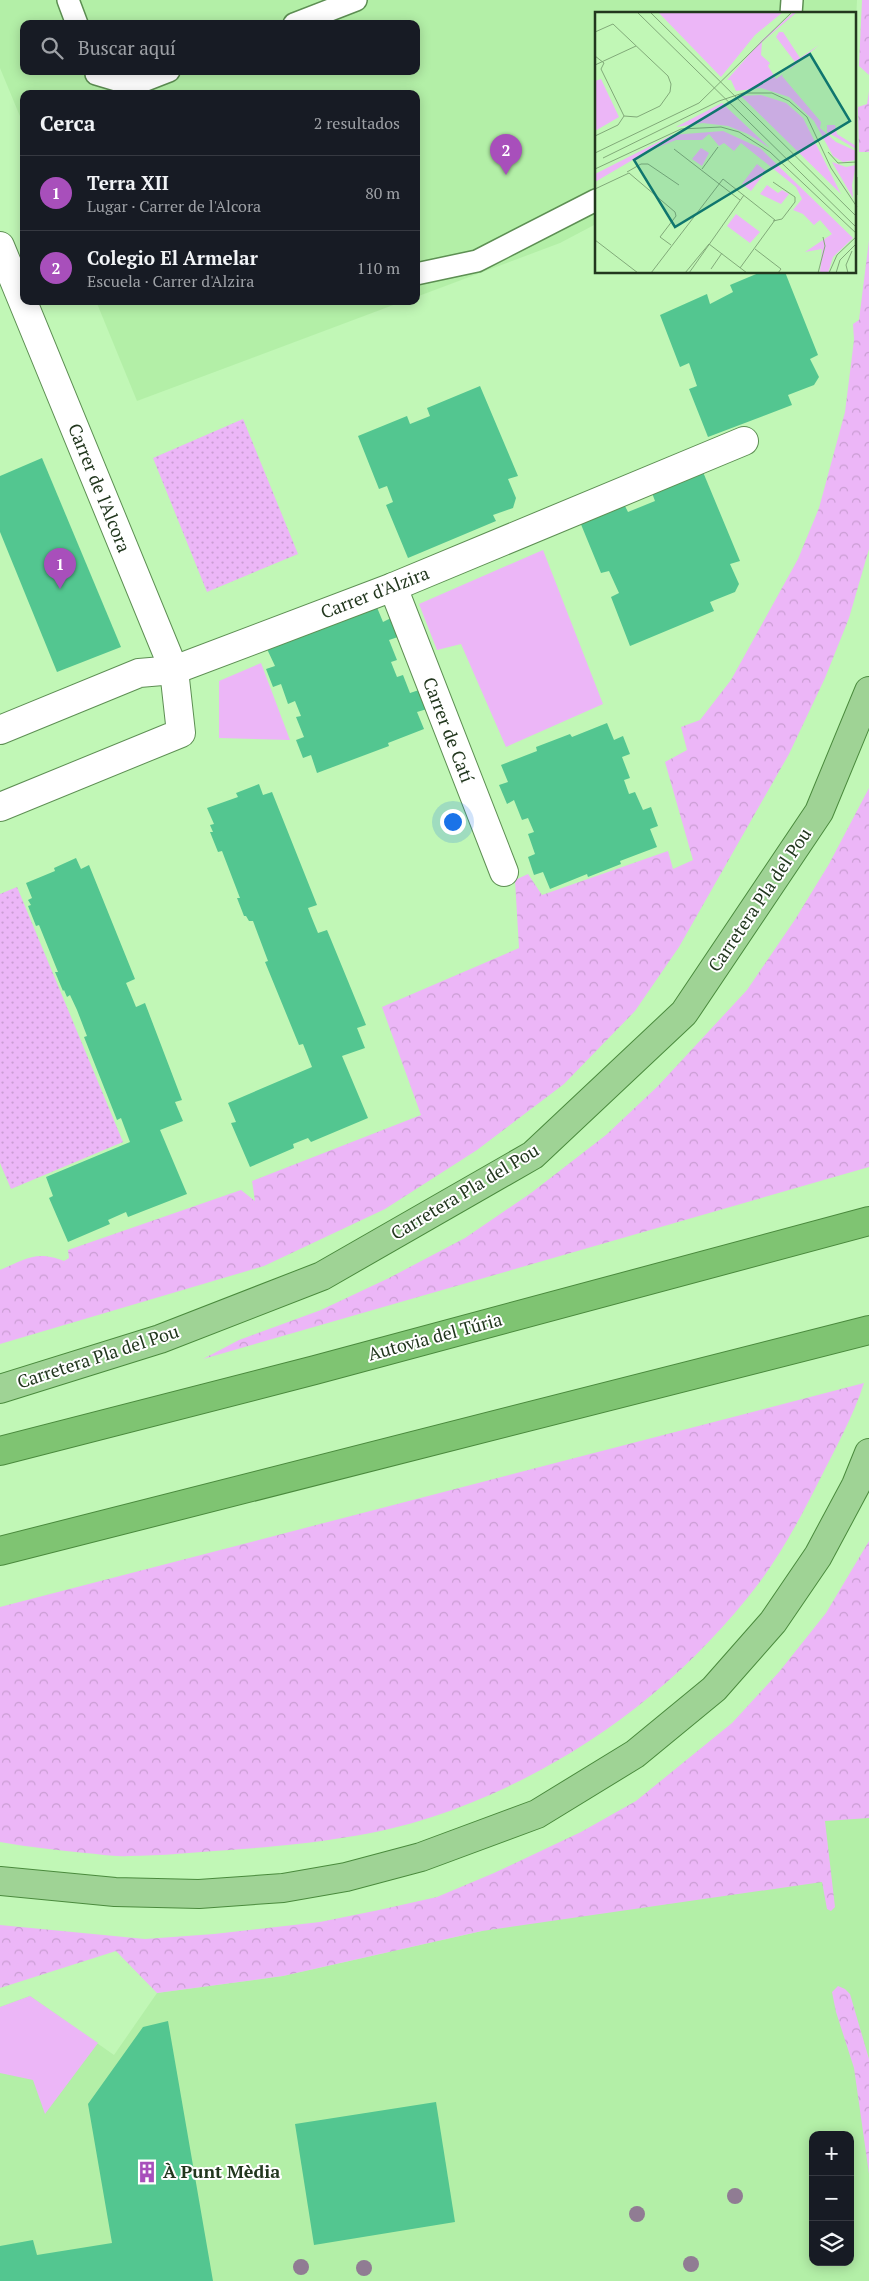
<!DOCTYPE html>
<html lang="es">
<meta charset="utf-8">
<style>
body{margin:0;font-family:"PT Serif",serif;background:#20242c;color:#f1f3f6}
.controls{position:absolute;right:15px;bottom:15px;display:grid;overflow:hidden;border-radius:10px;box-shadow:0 2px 12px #0003}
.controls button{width:45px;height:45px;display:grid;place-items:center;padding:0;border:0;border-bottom:1px solid #363941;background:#171b24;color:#f1f3f6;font:25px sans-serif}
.you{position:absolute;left:452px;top:821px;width:18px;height:18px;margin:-12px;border:4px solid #fff;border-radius:50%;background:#1a73e8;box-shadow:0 0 0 8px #1a73e833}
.badge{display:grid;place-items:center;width:32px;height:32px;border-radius:50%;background:#a84fbb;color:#fff;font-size:16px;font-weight:700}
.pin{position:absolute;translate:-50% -41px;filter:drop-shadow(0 1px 2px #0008)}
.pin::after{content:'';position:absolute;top:26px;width:18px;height:15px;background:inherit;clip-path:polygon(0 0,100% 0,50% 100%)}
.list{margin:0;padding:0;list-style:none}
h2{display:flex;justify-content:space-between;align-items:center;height:65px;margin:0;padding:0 20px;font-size:21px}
h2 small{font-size:16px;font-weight:400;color:#9ea1a6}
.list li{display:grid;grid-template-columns:32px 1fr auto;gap:15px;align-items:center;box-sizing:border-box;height:75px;padding:0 20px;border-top:1px solid #363941}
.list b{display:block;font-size:19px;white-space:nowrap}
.list p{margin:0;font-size:16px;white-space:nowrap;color:#9ea1a6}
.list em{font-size:16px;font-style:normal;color:#9ea1a6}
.icon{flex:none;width:28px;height:28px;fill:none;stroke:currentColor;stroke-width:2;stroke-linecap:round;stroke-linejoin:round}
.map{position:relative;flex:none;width:869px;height:2281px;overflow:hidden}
.search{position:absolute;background:#171b24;box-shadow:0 2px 12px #0003;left:20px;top:20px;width:400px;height:55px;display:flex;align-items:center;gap:12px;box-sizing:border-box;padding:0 18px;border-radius:10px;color:#9ea1a6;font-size:19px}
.panel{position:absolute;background:#171b24;box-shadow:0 2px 12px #0003;left:20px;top:90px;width:400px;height:215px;border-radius:10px}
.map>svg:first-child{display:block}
</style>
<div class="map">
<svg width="869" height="2281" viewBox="0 0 869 2281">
<defs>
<pattern id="forest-crowns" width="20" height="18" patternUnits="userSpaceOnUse" patternTransform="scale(1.25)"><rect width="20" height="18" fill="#ecb6f7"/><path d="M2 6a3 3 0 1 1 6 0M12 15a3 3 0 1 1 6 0" fill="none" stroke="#ca9dd3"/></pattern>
<pattern id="park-dots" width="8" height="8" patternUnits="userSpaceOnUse" patternTransform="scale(1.25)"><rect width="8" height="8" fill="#ecb6f7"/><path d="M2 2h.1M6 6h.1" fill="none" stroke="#ca9dd3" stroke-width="1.8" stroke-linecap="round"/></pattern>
</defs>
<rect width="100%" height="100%" fill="#c1f7b6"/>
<g fill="#b3efa7" fill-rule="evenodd">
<path d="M0 0H857L855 44V14H596V224L560 243 416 297V94H24V126L0 68ZM24 24H416V71H24Z"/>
<path d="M96 301H404L137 401Z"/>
<path d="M869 1732V2281H0V2007L30 1996 114 2055 157 1993 283 1976 482 1931ZM813 2135H850V2262H813Z"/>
</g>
<g fill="url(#forest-crowns)">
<path d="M862 0H869V75L859 66Z"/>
<path d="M869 91V152H859L858 107 867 104Z"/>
<path d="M869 240V549L849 618 825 678 789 754 679 947 635 1011 564 1084 477 1150 385 1209 264 1266 0 1344V1270C26 1259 36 1250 64 1261L69 1258 68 1250 241 1190 255 1201 252 1181 421 1115 382 1007 519 948 515 880 528 874 542 895 668 851 673 869 693 860 665 762 687 750 681 727 700 720 731 680 798 559 819 508 845 412 854 340 853 324 859 320Z"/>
<path d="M869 788V1167L203 1359 239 1340 321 1310 389 1278 465 1238 531 1193 606 1135 658 1086 747 990 796 918 829 864Z"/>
<path d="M864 1383C853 1417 835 1449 819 1481 802 1515 782 1552 759 1583 676 1692 562 1774 432 1817 369 1838 296 1845 230 1850 196 1852 162 1856 128 1856 114 1857 99 1854 85 1853 57 1850 28 1847 0 1842V1607Z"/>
<path d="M869 1541V1818L825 1821 835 1907 831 1911 827 1909 822 1882 482 1931 283 1976 157 1993 116 1951 0 1988V1925L145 1939 214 1934 320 1922 379 1910 437 1897 494 1873 581 1832 636 1801 732 1723 779 1672 826 1613Z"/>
<path d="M838 1986 845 1989 850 1994 869 2059V2174L854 2068 836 2012 832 1992Z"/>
</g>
<g fill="url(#park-dots)">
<path d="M243 419 298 554 207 592 153 458Z"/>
<path d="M17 887 123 1142 11 1189 0 1163V894Z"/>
</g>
<g fill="#ecb6f7">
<path d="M543 550 603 704 506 747 461 644 437 650 419 604Z"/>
<path d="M261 663 290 740 219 738V681Z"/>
<path d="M30 1996 98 2043 45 2114 33 2080 0 2073V2007Z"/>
</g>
<g fill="#53c690">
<path d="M761 272H785L818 355 810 359 819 377 814 385 788 395 792 405 708 437 689 389 697 386 689 363 680 367 660 315 707 294 710 304 733 292 730 285Z"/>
<path d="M480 386 518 476 508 479 516 498 513 508 493 515 496 521 408 558 386 505 393 502 387 486 379 489 358 436 407 416 410 424 430 416 427 408Z"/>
<path d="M42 458 121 647 57 672 0 532V476Z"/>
<path d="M703 472 740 561 730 564 739 584 735 592 710 602 714 611 630 646 611 597 619 593 609 571 601 573 580 522 624 504 628 512 655 501 652 493Z"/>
<path d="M376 605 383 622 391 618 398 637 389 640 397 660 391 662 397 677 403 675 410 693 419 690 427 709 417 712 424 729 388 743 389 746 317 773 311 755 303 758 296 740 304 737 296 717 301 716 295 701 288 704 281 684 273 687 266 669 275 666 267 649Z"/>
<path d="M607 723 614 740 623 736 630 754 622 757 630 778 624 780 629 794 635 792 643 810 651 807 658 826 650 829 657 847 620 861 621 864 588 877 587 874 550 889 543 872 534 875 528 857 535 854 528 834 534 832 528 818 522 820 514 800 507 804 499 785 508 782 501 765 537 751 536 747 570 734 572 737Z"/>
<path d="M259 784 263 795 272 792 317 905 308 908 311 916 318 933 327 930 366 1025 357 1028 365 1048 342 1056 368 1118 311 1142 308 1138 293 1144 294 1148 250 1167 231 1123 236 1122 228 1103 312 1067 303 1044 299 1045 265 962 268 961 253 921H249L246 916H244L237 898H240L222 851 218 852 210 832H213L210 825 214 824 207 808 238 797 236 793Z"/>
<path d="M76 858 81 869 89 865 135 979 126 983 129 990 136 1007 145 1003 182 1100 175 1102 183 1121 160 1130 187 1194 128 1217 126 1212 108 1220 110 1224 68 1242 49 1198 53 1196 46 1177 130 1142 121 1118 117 1120 84 1037 87 1036 77 1010 70 995 67 997 64 990 63 991 55 972H58L39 925 36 926 28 906 31 905 28 900 32 898 26 883 55 871 54 868Z"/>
<path d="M168 2021 213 2281H0V2246L33 2240 37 2255 112 2243 88 2104 143 2027Z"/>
<path d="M436 2102 455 2222 314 2245 295 2124Z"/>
</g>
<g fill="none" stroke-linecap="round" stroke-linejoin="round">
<g stroke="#5d8f53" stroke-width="24">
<g id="service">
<path d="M68 0 77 24"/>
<path d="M791 14 792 0"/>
<path d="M294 24 356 0"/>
<path d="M96 71V74L133 85 169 71"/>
<path d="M416 274 477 261 596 200"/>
</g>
</g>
<g stroke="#5d8f53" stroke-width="30">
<g id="minor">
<path d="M0 246 174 670 181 733 0 807"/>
<path d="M393 587 504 872"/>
<path d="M0 730 139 673 174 670 393 587 744 441"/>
</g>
</g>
<g stroke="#4a8a3d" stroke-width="30">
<g id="primary">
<path d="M0 1389 160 1339 322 1276 533 1155 684 1013 819 812 869 691"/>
<path d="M0 1881 115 1892 199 1894 283 1888 346 1877 421 1857 537 1814 635 1754 714 1689 773 1622 818 1556 856 1485 869 1453"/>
</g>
</g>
<g stroke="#4a8a3d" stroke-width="30">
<g id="trunk">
<path d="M0 1451 315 1370 869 1221"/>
<path d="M0 1551 869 1330"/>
</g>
</g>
<use href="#service" stroke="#fff" stroke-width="21"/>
<use href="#minor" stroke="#fff" stroke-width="28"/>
<use href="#primary" stroke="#9fd395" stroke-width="28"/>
<use href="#trunk" stroke="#7fc472" stroke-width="28"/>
</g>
<g fill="#907c93">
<circle cx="735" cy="2196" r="8"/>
<circle cx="637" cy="2214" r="8"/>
<circle cx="691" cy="2264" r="8"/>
<circle cx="301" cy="2267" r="8"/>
<circle cx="364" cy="2268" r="8"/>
</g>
<defs>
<g id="building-bare" transform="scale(1.725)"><path d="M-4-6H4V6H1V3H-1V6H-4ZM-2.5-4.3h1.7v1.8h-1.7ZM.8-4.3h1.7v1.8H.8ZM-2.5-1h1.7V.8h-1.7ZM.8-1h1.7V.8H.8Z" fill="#a84fbb" stroke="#fff" stroke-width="2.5" paint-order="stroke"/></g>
</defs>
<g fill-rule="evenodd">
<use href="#building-bare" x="147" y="2172"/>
</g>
<g text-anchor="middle" stroke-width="4" stroke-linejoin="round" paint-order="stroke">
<g font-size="18" fill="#22371e" stroke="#fff">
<text transform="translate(99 488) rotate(68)" y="6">Carrer de l'Alcora</text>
<text transform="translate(375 593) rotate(-21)" y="6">Carrer d'Alzira</text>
<text transform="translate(448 730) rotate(69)" y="6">Carrer de Catí</text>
<text transform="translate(760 900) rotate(-56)" y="6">Carretera Pla del Pou</text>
<text transform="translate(465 1192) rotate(-31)" y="6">Carretera Pla del Pou</text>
<text transform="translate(435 1337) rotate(-15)" y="6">Autovia del Túria</text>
<text transform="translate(98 1357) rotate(-18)" y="6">Carretera Pla del Pou</text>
</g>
<g font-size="18" font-weight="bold" fill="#22371e" stroke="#fff" text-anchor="start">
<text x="163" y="2178">À Punt Mèdia</text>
</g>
</g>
<g transform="translate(595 12)">
<rect width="261" height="261" fill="#c1f7b6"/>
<path d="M63 0H188L160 23 126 65Z" fill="#ecb6f7"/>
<path d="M199 0H202L167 30 166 43 175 51 173 54 181 67 188 62 187 64 226 110 225 116 241 130 261 139V148L248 150 238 144 219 109 194 85 166 76 141 79 136 68H132L166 29ZM184 20H188L205 46 224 33 194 58 200 50 181 25ZM166 83 191 91 208 106 246 182 146 84ZM127 91 175 136 153 122 133 114 108 111 81 115ZM128 119 165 136 258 226 238 245 233 261H225L227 237 210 240 237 222 225 208 219 213 208 202 198 198 207 187 201 175 146 131 139 139 129 131 124 134 114 122 107 128H81L51 140 0 170V162L77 123ZM237 150 251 155 261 153 257 173 258 186Z" fill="#ecb6f7"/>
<path d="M6 67 24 105 0 119V69ZM162 152 171 159 156 179 147 172ZM172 173 183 181 187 178 194 182 186 192 165 182ZM141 202 165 220 155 231 132 214Z" fill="#ecb6f7"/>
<path d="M11 80 14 89 0 95V85ZM232 113H240L242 122 261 134V137L232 120ZM106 136 114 141 107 154 97 147Z" fill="#ecb6f7"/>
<path fill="none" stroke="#81aa79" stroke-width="1" d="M42 0 262 216M55 0 262 205M0 20 18 12 73 64 76 72 75 80 65 94 42 105 29 104M0 44 9 51 6 57 29 104M0 53 41 34M0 124 23 113 29 104M79 137 145 188M233 140 243 151 262 150M0 141 104 91 197 0M8 146 124 89 148 81H177L194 89 212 105 236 156 262 195M0 157 86 117 126 115 144 120 175 140 262 222M107 157 123 135M32 160 46 152H53L84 173M262 165V183M178 170 200 185V190L187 207 178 209M0 177 34 161 80 200 81 204 65 225 76 233M0 228 43 261M114 232 152 261M160 237 186 257 183 261M116 257 127 241M56 261 128 167 180 208 145 256M90 261 114 232M94 261 149 183M223 261 230 234 228 225M234 261 242 243 262 224M241 261 245 248 262 231M253 261 251 253 257 239"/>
<path fill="#0f766e" fill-opacity="0.15" stroke="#0f766e" stroke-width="2.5" d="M215 42 255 109 80 215 39 148Z"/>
<rect width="261" height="261" fill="none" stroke="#22371e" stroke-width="2.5"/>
</g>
</svg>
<div class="controls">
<button>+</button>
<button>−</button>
<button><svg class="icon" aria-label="layers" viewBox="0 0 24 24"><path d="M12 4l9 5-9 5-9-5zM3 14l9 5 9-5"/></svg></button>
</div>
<div class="you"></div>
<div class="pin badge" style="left:60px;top:589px">1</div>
<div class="pin badge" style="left:506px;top:175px">2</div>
<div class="search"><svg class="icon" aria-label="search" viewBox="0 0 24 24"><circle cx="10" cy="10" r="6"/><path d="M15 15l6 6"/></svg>Buscar aquí</div>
<section class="panel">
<h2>Cerca<small>2 resultados</small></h2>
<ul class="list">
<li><span class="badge">1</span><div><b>Terra XII</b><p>Lugar · Carrer de l'Alcora</p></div><em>80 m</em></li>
<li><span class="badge">2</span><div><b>Colegio El Armelar</b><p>Escuela · Carrer d'Alzira</p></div><em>110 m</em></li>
</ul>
</section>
</div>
